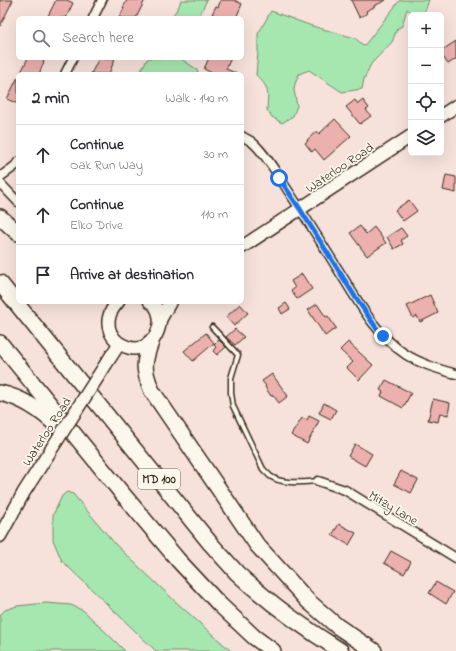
<!DOCTYPE html>
<meta charset="utf-8">
<style>
body{margin:0;font-family:"Indie Flower",sans-serif;background:#f7f7f7;color:#2b2b33}
.controls{position:absolute;right:12px;top:12px;display:grid;overflow:hidden;border-radius:6px;box-shadow:0 4px 16px #0002}
.controls button{width:36px;height:36px;display:grid;place-items:center;padding:0;border:0;border-bottom:1px solid #e1e1e2;background:#fff;color:#2b2b33;font:20px sans-serif}
.stop{position:absolute;width:12px;height:12px;margin:-9px;border:3px solid #1a73e8;border-radius:50%;background:#fff}
.stop.end{background:#1a73e8;border-color:#fff;box-shadow:0 1px 4px #0008}
.list{margin:0;padding:0;list-style:none}
h2{display:flex;justify-content:space-between;align-items:center;height:52px;margin:0;padding:0 16px;font-size:17px}
h2 small{font-size:13px;font-weight:400;color:#7c7c81}
.list li{display:grid;grid-template-columns:26px 1fr auto;gap:12px;align-items:center;box-sizing:border-box;height:60px;padding:0 16px;border-top:1px solid #e1e1e2}
.list b{display:block;font-size:15px;white-space:nowrap}
.list p{margin:0;font-size:13px;white-space:nowrap;color:#7c7c81}
.list em{font-size:13px;font-style:normal;color:#7c7c81}
.icon{flex:none;width:22px;height:22px;fill:none;stroke:currentColor;stroke-width:2;stroke-linecap:round;stroke-linejoin:round}
.map{position:relative;flex:none;width:456px;height:651px;overflow:hidden}
.search{position:absolute;background:#fff;box-shadow:0 4px 16px #0002;left:16px;top:16px;width:228px;height:44px;display:flex;align-items:center;gap:10px;box-sizing:border-box;padding:0 14px;border-radius:6px;color:#7c7c81;font-size:15px}
.panel{position:absolute;background:#fff;box-shadow:0 4px 16px #0002;left:16px;top:72px;width:228px;height:232px;border-radius:6px}
.map>svg:first-child{display:block}
</style>
<div class="map">
<svg width="456" height="651" viewBox="0 0 456 651">
<rect width="100%" height="100%" fill="#f6e2da"/>
<filter id="ink" filterUnits="userSpaceOnUse"><feTurbulence type="fractalNoise" baseFrequency=".025" numOctaves="2"/><feDisplacementMap in="SourceGraphic" scale="8" xChannelSelector="R" yChannelSelector="G"/><feConvolveMatrix kernelMatrix="1 2 1 2 8 2 1 2 1" color-interpolation-filters="sRGB"/></filter>
<g filter="url(#ink)">
<g fill="#a6e7b0" stroke="#708867">
<path d="M181 0H207L198 18H171L179 6Z"/>
<path d="M400 0H429C427 6 424 18 415 15 412 14 409 10 407 9L402 26 397 29 392 42 371 64 364 79 362 89 342 92 309 70 299 74 295 84 294 90 297 106 293 116 282 123 272 117 267 110C268 92 270 88 256 75L258 52V34L271 11 312 26 355 38 364 46Z"/>
<path d="M148 58H180L196 69 199 74H141L142 68Z"/>
<path d="M67 492 73 494 116 545 176 602 231 651H156L62 561 53 540V515L62 496Z"/>
<path d="M46 603 71 605 84 611 125 651H0V615L5 610 17 606Z"/>
</g>
<g fill="#ecb1af" stroke="#3b2a1e">
<path d="M0 0H13L0 26Z"/>
<path d="M56 0H67L73 3 66 18H47Z"/>
<path d="M127 0H145L136 18H119L124 8H123Z"/>
<path d="M221 0H234L242 4 236 18H220L212 14 216 6 218 7Z"/>
<path d="M351 0H386L374 6V7L366 11 367 14 359 17Z"/>
<path d="M456 41V59L448 64 441 54V51Z"/>
<path d="M28 58H45L43 62H44L39 74H20Z"/>
<path d="M99 58H115L109 74H91Z"/>
<path d="M209 58H231L226 69 238 74H214L204 69Z"/>
<path d="M18 77V104L7 99Z"/>
<path d="M355 100 358 104 363 100 369 108 366 110 371 116 360 124 346 107Z"/>
<path d="M335 119 351 136 324 160 315 149 312 152 305 143 308 141 307 140 317 131 319 134Z"/>
<path d="M446 175 456 177V193L443 190Z"/>
<path d="M409 200 417 211 403 221 395 210Z"/>
<path d="M360 226 366 234 374 227 386 243 367 256 350 233Z"/>
<path d="M401 228 407 236 401 240 403 244 394 249 387 237Z"/>
<path d="M302 274 312 289 297 299 291 291 295 288 291 281Z"/>
<path d="M430 295 438 313 420 322 417 316 413 318 407 306Z"/>
<path d="M286 303 290 309 282 314 279 308Z"/>
<path d="M240 304 248 313 234 326 226 317Z"/>
<path d="M317 304 326 317 328 316 336 328 325 336 308 310Z"/>
<path d="M235 329 244 337 235 345 226 337Z"/>
<path d="M206 333 214 343 193 361 184 351Z"/>
<path d="M219 340 226 347 217 355 213 351 216 347 214 345Z"/>
<path d="M348 342 373 365 359 380 347 368 353 362 340 350Z"/>
<path d="M272 374 288 396 279 403 273 395 271 396 265 387 266 386 262 381Z"/>
<path d="M386 380 411 393 403 408 381 396 383 392 380 390Z"/>
<path d="M433 399 450 403 448 415 440 413 438 422 428 420Z"/>
<path d="M324 403 336 410 331 419 319 413Z"/>
<path d="M309 416 319 421 307 444 291 435 302 418 307 420Z"/>
<path d="M355 444 372 454 365 466 348 456Z"/>
<path d="M401 471 418 480 411 493 394 484Z"/>
<path d="M339 524 356 533 349 545 332 535Z"/>
<path d="M391 551 411 562 404 574 384 563Z"/>
<path d="M436 582 453 592 446 604 429 593Z"/>
</g>
<g fill="none" stroke-linecap="round" stroke-linejoin="round">
<g stroke="#3b2a1e" stroke-width="7">
<path id="lane" d="M212 327 238 355 231 378V393L233 406 263 469C265 471 268 474 270 476 282 485 304 482 318 481"/>
</g>
<g stroke="#3b2a1e" stroke-width="11">
<g id="street">
<path d="M93 18 102 0"/>
<path d="M65 74 73 58"/>
<path d="M242 136C245 138 249 140 252 142 266 154 277 174 287 189 305 216 322 244 339 271 358 301 375 334 405 354 421 364 438 369 456 374"/>
<path d="M0 177 15 166 18 162"/>
<path d="M0 183 18 202"/>
<path d="M318 481 345 490 456 558"/>
</g>
</g>
<g stroke="#3b2a1e" stroke-width="15">
<g id="secondary">
<path d="M441 116 456 106"/>
<path d="M242 247 411 136"/>
<path d="M118 302C85 337 147 372 159 327 161 320 159 311 155 306 154 304 152 303 150 302"/>
<path d="M160 320 170 302"/>
<path d="M106 364 119 344"/>
<path d="M0 536 24 492 47 456"/>
</g>
</g>
<g stroke="#3b2a1e" stroke-width="18">
<g id="highway">
<path d="M0 217 18 233"/>
<path d="M0 283 210 543C219 553 228 563 237 573 269 603 304 628 341 651"/>
<path d="M151 342C143 363 143 370 152 391L257 545 308 601 337 626 374 651"/>
<path d="M0 343 121 492 178 560 219 604 254 637 273 651"/>
<path d="M0 393C23 398 42 411 58 427"/>
</g>
</g>
<use href="#lane" stroke="#fbf7ec" stroke-width="4"/>
<use href="#street" stroke="#fbf7ec" stroke-width="8"/>
<use href="#secondary" stroke="#fbf7ec" stroke-width="12"/>
<use href="#highway" stroke="#fbf7ec" stroke-width="15"/>
<g stroke="#3b2a1e" stroke-width="15" stroke-linecap="butt">
<path id="secondary-bridge" d="M47 456 106 364"/>
</g>
<use href="#secondary-bridge" stroke="#fbf7ec" stroke-width="12"/>
</g>
</g>
<g fill="none" stroke-linecap="round" stroke-linejoin="round" filter="url(#ink)">
<path stroke="#1a73e8" stroke-width="5" d="M279 178 300 209 354 295 377 329 383 336"/>
</g>
<g text-anchor="middle" stroke-width="3.5" stroke-linejoin="round" paint-order="stroke">
<rect fill="#fbf7ec" stroke="#75685c" stroke-width="1" x="138" y="469" width="42" height="20" rx="3"/>
<g font-size="12" font-weight="bold" fill="#3b2a1e">
<text x="159" y="483">MD 100</text>
</g>
<g font-size="13" fill="#3b2a1e" stroke="#fbf7ec">
<text transform="translate(339 167) rotate(-34)" y="5">Waterloo Road</text>
<text transform="translate(46 431) rotate(-57)" y="5">Waterloo Road</text>
<text transform="translate(394 507) rotate(31)" y="5">Mitzy Lane</text>
</g>
</g>
</svg>
<div class="controls">
<button>+</button>
<button>−</button>
<button><svg class="icon" aria-label="locate" viewBox="0 0 24 24"><circle cx="12" cy="12" r="6"/><path d="M12 2v4M12 18v4M2 12h4M18 12h4"/></svg></button>
<button><svg class="icon" aria-label="layers" viewBox="0 0 24 24"><path d="M12 4l9 5-9 5-9-5zM3 14l9 5 9-5"/></svg></button>
</div>
<div class="stop" style="left:279px;top:178px"></div>
<div class="stop end" style="left:383px;top:336px"></div>
<div class="search"><svg class="icon" aria-label="search" viewBox="0 0 24 24"><circle cx="10" cy="10" r="6"/><path d="M15 15l6 6"/></svg>Search here</div>
<section class="panel">
<h2>2 min<small>Walk · 140 m</small></h2>
<ul class="list">
<li><svg class="icon" aria-label="ahead" viewBox="0 0 24 24"><path d="M12 20V5M6 11l6-6 6 6"/></svg><div><b>Continue</b><p>Oak Run Way</p></div><em>30 m</em></li>
<li><svg class="icon" aria-label="ahead" viewBox="0 0 24 24"><path d="M12 20V5M6 11l6-6 6 6"/></svg><div><b>Continue</b><p>Elko Drive</p></div><em>110 m</em></li>
<li><svg class="icon" aria-label="arrive" viewBox="0 0 24 24"><path d="M6 21V4h12l-3 4 3 4H6"/></svg><div><b>Arrive at destination</b></div></li>
</ul>
</section>
</div>
